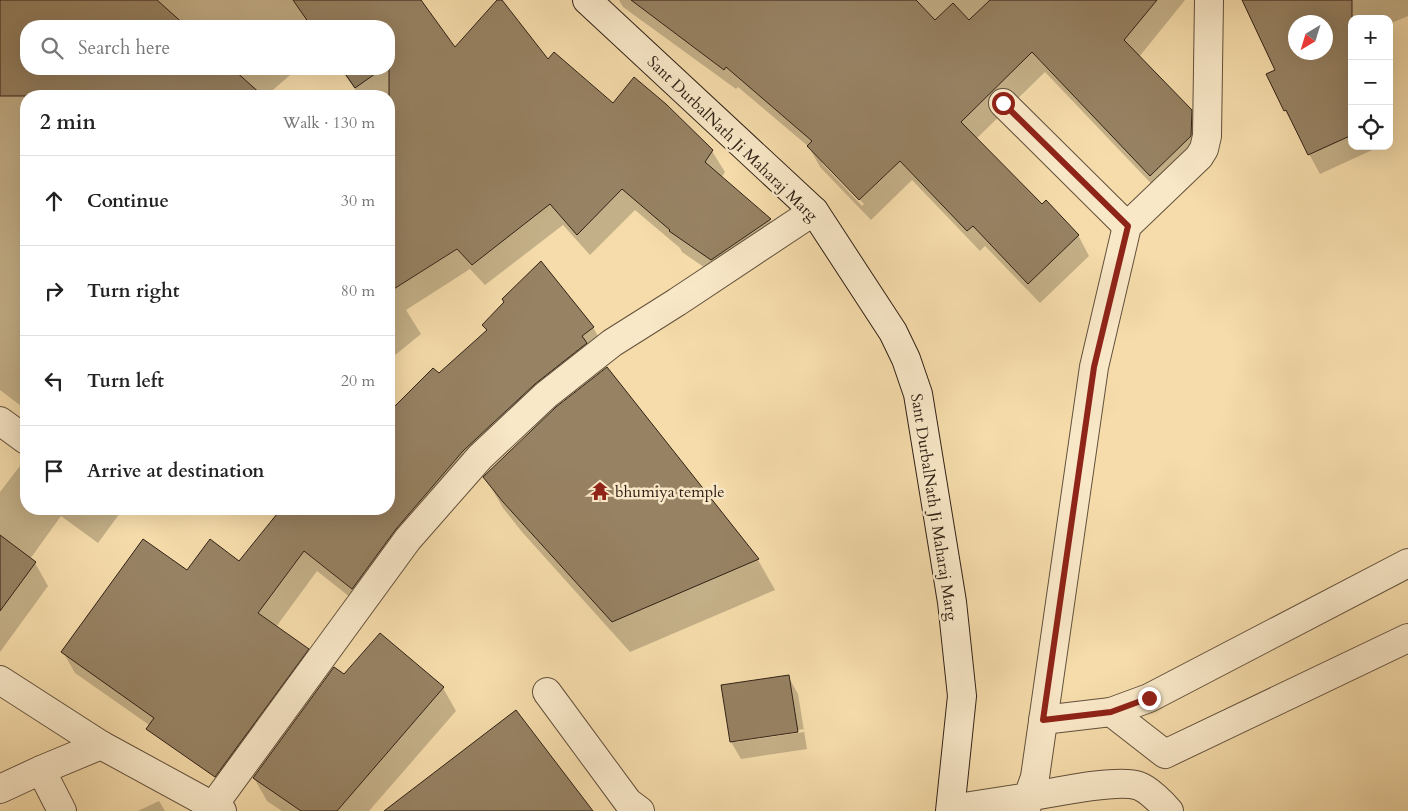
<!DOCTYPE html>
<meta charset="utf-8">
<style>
body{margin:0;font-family:Cardo,serif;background:#f6f6f6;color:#222}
.controls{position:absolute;right:15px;top:15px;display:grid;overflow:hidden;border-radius:10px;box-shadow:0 5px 20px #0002}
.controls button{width:45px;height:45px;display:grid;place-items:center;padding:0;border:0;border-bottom:1px solid #e0e0e0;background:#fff;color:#222;font:25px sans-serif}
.compass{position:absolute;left:1288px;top:15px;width:45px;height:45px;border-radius:50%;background:#fff;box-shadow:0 5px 20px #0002;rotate:218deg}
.stop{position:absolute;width:15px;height:15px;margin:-11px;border:4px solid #8f2418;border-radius:50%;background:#fff}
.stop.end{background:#8f2418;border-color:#fff;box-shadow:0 1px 5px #0008}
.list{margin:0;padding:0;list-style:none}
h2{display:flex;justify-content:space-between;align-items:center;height:65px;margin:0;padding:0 20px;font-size:21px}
h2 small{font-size:16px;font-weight:400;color:#767676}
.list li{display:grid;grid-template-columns:32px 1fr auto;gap:15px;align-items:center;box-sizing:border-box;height:90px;padding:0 20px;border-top:1px solid #e0e0e0}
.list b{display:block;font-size:19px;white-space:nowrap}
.list em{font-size:16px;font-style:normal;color:#767676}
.icon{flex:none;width:28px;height:28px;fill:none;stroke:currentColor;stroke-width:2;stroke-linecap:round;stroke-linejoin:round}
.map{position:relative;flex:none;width:1408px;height:811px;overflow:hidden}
.search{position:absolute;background:#fff;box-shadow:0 5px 20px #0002;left:20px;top:20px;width:375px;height:55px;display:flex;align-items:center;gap:12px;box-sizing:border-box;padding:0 18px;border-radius:20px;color:#767676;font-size:19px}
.panel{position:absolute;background:#fff;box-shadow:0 5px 20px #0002;left:20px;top:90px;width:375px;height:425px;border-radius:20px}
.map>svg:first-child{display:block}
</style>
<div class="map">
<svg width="1408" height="811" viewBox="0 0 1408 811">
<rect width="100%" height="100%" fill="#f6dcab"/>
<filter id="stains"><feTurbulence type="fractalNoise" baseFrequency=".004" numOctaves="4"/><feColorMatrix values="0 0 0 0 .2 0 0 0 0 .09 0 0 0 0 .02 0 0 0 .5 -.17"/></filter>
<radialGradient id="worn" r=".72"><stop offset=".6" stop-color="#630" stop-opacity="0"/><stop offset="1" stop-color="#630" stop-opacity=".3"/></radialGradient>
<g fill="#0003" fill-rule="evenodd">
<path d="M0 0H419L455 49 498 0H500L548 61 613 105H665L712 151 725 172 721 178 770 220 782 241 724 281 682 252 680 248 635 210 590 255 563 225 485 285 470 269 406 310 421 334 389 360V96H360L340 69H389V26H26V69H297L266 96H26L25 409 0 390Z"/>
<path d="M619 0H1185L1139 57 1191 111 1203 132 1162 195 1045 72 976 139 1041 206 1078 235 1089 256 1040 303 985 246 980 251 912 180 871 220 820 167 809 147 738 87 736 89 623 7ZM823 161 864 204 862 206 822 163Z"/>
<path d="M1256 0H1408V16L1389 24V19H1352V146H1381L1320 174 1285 110 1276 71ZM1296 22H1326V52H1296Z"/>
<path d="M484 326 593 327 605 349 475 473 365 609 317 571 276 627 308 650 320 671 239 781 165 731 162 734 75 673 63 652 187 572 239 563 282 509H389V408L392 411 439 375 487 332Z"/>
<path d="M607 369 758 560 775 590 630 652 522 532 503 508 485 477Z"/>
<path d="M26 458V509H123L98 543 61 516 30 559 35 563 48 586 0 652V492Z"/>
<path d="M788 676 798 694 807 749 741 759 731 742ZM804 729V732L736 742V740Z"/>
<path d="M443 688 456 711 369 811H282L267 801 254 778Z"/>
<path d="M159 801 165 811H138Z"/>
</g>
<g fill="#978263" stroke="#302116" fill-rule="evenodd">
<path d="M0 0H157L186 26H26V69H233L263 96H0Z"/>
<path d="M293 0H421L455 47 497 0H502L548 59 554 52 613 103 634 77 666 104 713 150 705 162 771 219 711 260 669 231 670 230 622 189 577 235 550 204 472 265 457 249 389 292V26H311Z"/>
<path d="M631 0H916L935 20 953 3 969 20 990 0H1157L1124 40 1192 110 1191 136 1150 176 1032 52 961 122 1042 204 1046 200 1079 235 1028 284 973 226 967 231 900 161 859 200 807 146 812 141 726 67 724 70Z"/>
<path d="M1242 0H1352V135L1308 155 1286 110 1284 111 1266 74 1275 70ZM1296 22H1326V52H1296Z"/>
<path d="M342 69H382L355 88Z"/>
<path d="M541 261 594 327 582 336 587 343 535 384 463 451 396 529 352 589 304 551 258 613 309 649 215 777 146 729 154 718 61 652 143 539 187 570 210 539 239 561 281 509H389V412L433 368 439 373 487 330 482 325 504 302 502 299Z"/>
<path d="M607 367 759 559 612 622 503 502 483 477 556 407Z"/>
<path d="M0 535 36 562 0 611Z"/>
<path d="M380 633 444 687 337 811H301L253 778 334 667 344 674Z"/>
<path d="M789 675 798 732 730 742 721 685Z"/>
<path d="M516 710 593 811H384Z"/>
</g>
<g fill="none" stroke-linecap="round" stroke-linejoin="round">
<g stroke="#62503b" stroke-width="30">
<g id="street">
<path d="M1003 103 1127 226"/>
<path d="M0 421 26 440"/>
<path d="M0 680 101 745 222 811"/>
<path d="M547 692 628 802 640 811"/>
<path d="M1111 712 1165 754 1408 638"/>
<path d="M1043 720 1111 712 1149 698 1408 563"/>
<path d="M41 770 62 811"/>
<path d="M0 789 41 770 101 745"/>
<path d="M213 806 408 539 480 457 546 395 612 343 677 302 814 211"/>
<path d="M951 809 1028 797 1035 777 1094 367 1127 226 1199 157 1204 149 1207 136 1209 0"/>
<path d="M1026 811 1028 797C1052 793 1118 778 1139 786 1148 789 1163 804 1169 811"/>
</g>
</g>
<g stroke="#302116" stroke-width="30">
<path id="secondary" d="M587 0 814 211 893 332 906 359 918 394 952 602 962 696 950 811"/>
</g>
<use href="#street" stroke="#f9e8c8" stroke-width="28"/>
<use href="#secondary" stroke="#f9e8c8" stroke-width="28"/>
</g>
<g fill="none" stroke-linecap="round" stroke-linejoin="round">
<path stroke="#8f2418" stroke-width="6" d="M1003 103 1128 226 1094 367 1043 720 1111 712 1149 698"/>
</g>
<defs>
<g id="temple-bare" transform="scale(1.5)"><path d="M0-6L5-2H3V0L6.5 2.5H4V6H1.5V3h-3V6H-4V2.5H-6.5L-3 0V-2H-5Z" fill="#8f2418" stroke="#f9e8c8" stroke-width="2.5" paint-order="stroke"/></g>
</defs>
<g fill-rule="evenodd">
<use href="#temple-bare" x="600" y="491"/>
</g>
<g text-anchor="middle" stroke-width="5" stroke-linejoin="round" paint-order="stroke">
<g font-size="16" fill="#302116" stroke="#f9e8c8">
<text transform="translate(733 138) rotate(44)" y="6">Sant DurbalNath Ji Maharaj Marg</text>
<text transform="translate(935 507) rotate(81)" y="6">Sant DurbalNath Ji Maharaj Marg</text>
</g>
<g font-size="16" fill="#302116" stroke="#f9e8c8" text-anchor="start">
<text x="615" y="497">bhumiya temple</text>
</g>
</g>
<rect width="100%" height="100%" filter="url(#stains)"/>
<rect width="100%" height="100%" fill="url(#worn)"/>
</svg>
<div class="controls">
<button>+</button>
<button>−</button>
<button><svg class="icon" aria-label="locate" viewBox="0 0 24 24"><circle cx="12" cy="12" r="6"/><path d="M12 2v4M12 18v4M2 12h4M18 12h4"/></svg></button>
</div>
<svg class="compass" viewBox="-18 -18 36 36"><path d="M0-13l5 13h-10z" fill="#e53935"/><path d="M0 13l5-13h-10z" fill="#767676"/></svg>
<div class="stop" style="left:1003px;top:103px"></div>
<div class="stop end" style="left:1149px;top:698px"></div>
<div class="search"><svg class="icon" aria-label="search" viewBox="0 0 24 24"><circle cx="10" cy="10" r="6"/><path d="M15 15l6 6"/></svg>Search here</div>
<section class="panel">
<h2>2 min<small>Walk · 130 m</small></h2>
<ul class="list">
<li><svg class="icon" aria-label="ahead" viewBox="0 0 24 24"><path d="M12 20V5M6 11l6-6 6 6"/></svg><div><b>Continue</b></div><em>30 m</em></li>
<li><svg class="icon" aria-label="right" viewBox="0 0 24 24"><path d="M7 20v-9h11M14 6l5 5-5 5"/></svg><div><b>Turn right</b></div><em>80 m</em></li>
<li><svg class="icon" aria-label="left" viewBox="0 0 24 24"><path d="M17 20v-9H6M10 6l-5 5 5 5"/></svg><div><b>Turn left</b></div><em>20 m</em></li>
<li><svg class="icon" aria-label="arrive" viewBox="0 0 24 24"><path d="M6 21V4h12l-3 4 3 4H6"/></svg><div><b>Arrive at destination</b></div></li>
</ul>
</section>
</div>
